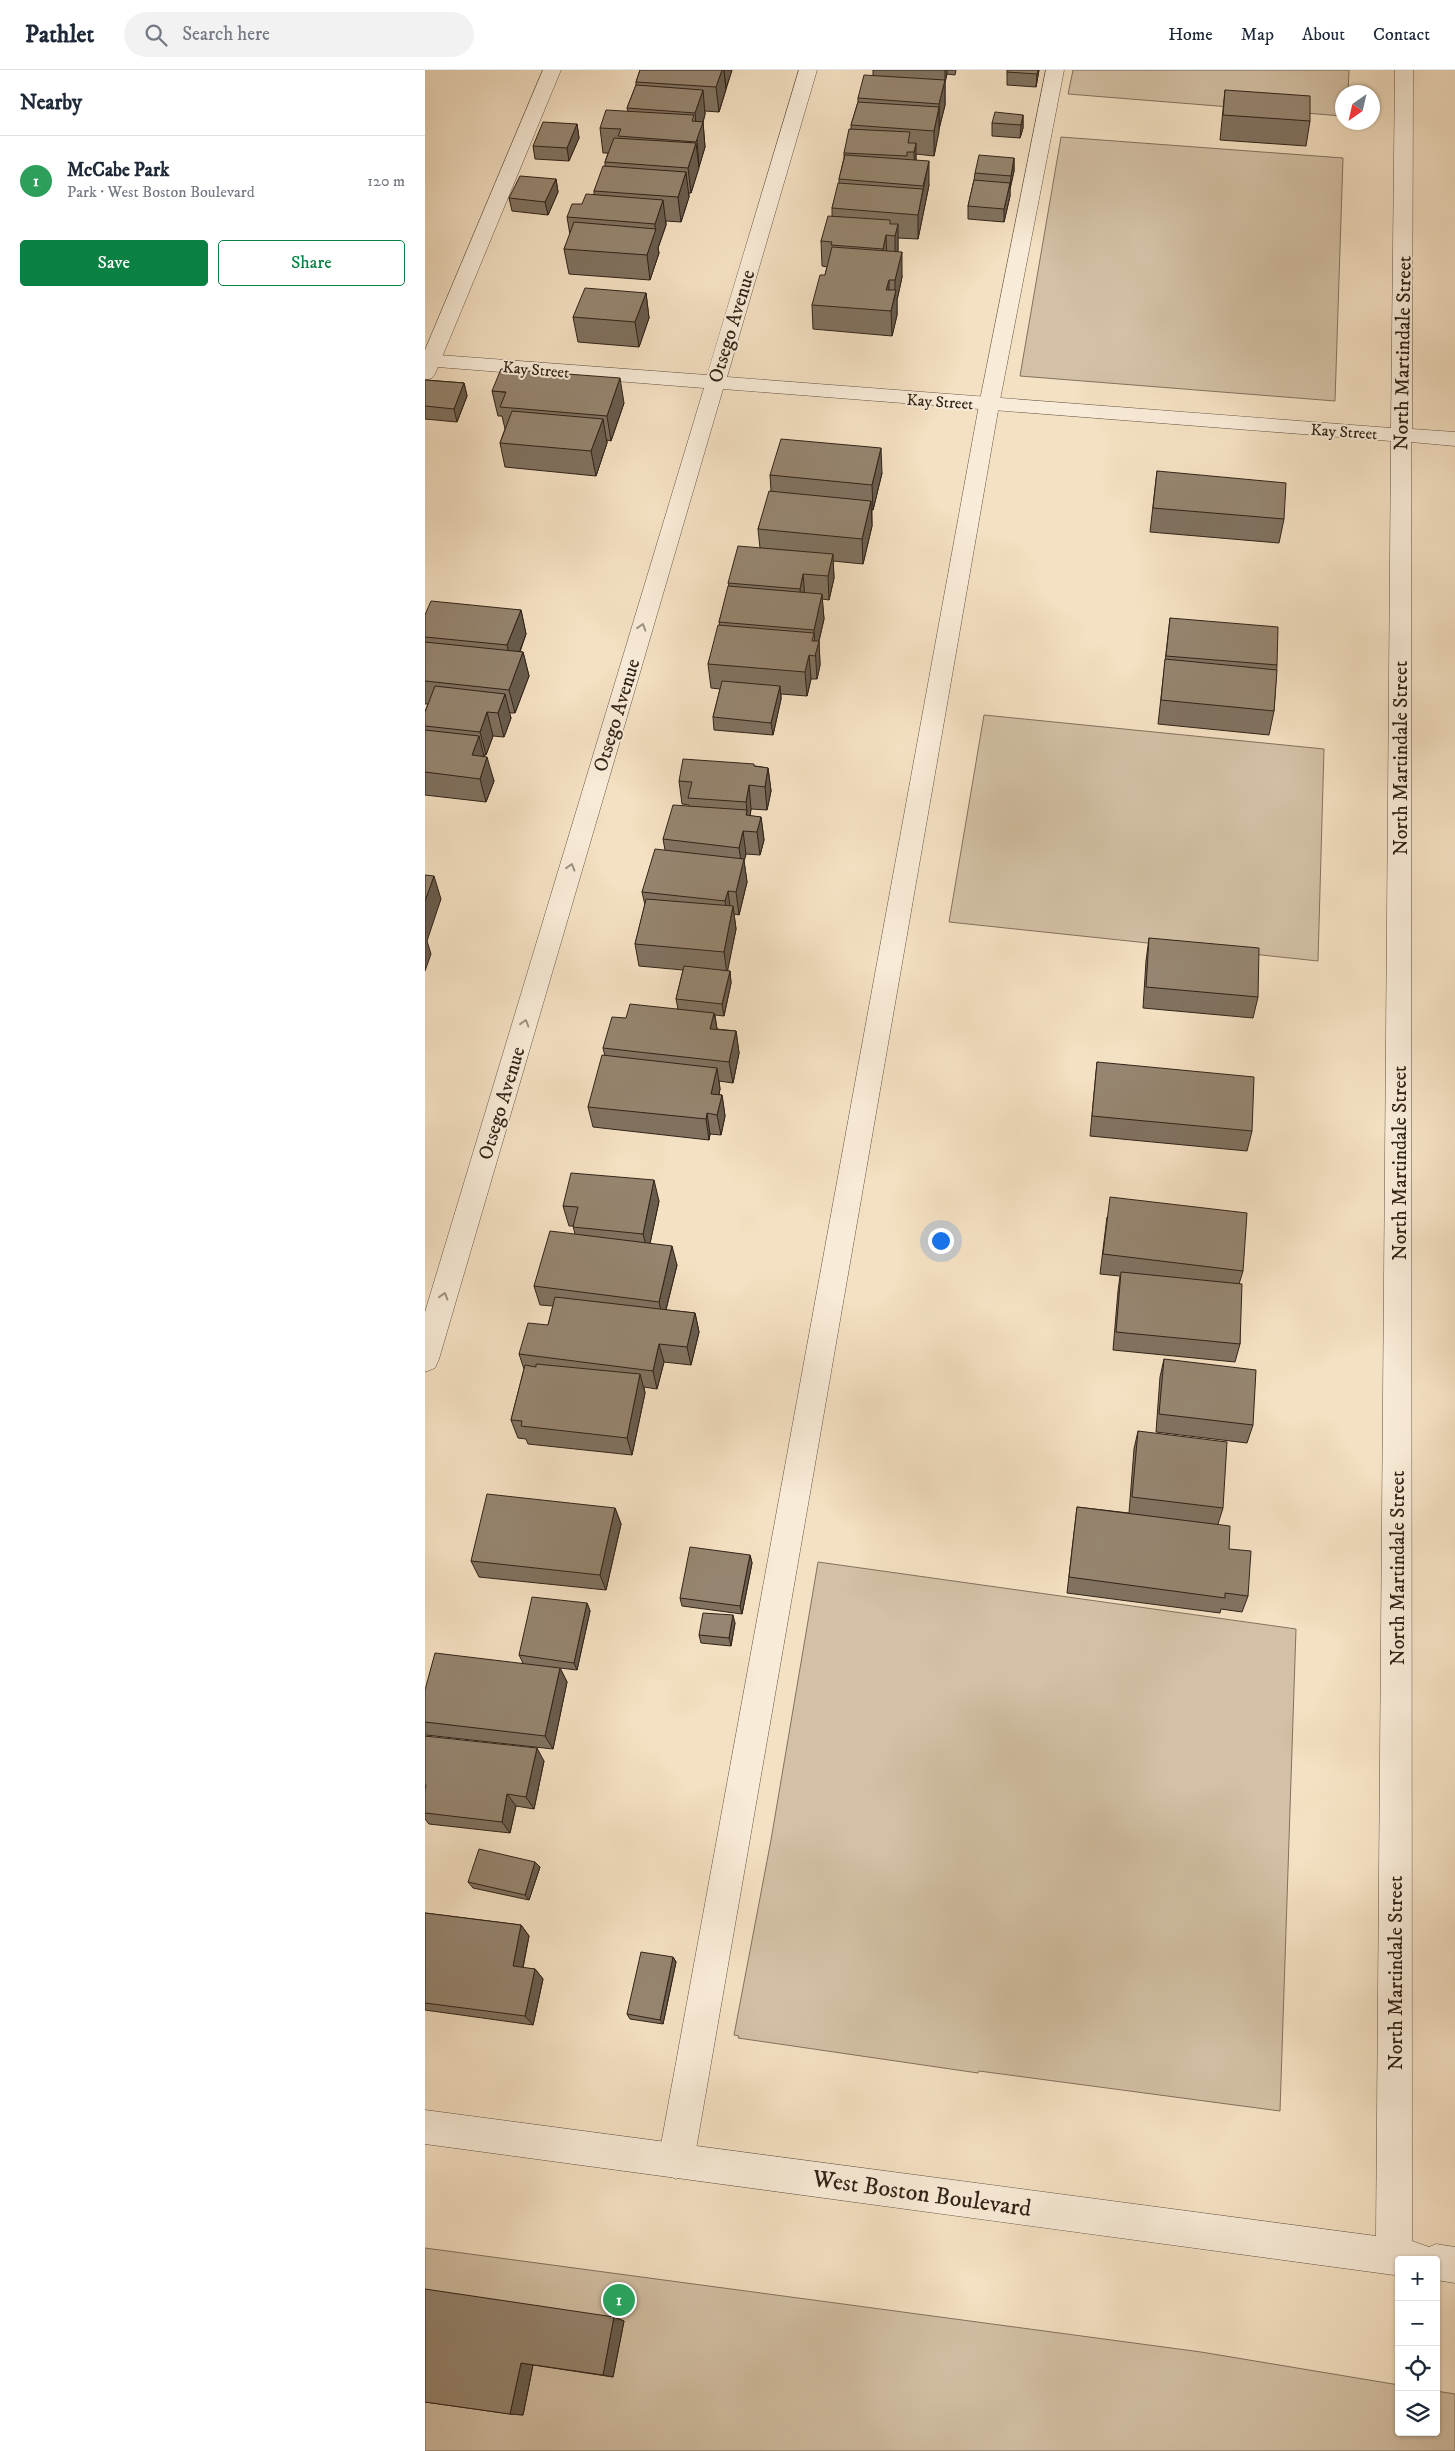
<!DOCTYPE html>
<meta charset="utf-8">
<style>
body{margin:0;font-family:"IM FELL DW Pica",serif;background:#f2f2f3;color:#1f2937}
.controls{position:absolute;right:15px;bottom:15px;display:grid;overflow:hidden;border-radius:5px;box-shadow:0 1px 4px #0004}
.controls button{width:45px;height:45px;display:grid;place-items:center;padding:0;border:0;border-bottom:1px solid #e0e1e3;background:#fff;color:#1f2937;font:25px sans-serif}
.compass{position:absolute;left:910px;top:15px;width:45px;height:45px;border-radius:50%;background:#fff;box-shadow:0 1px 4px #0004;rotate:214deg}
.you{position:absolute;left:515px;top:1170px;width:18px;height:18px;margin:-12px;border:4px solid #fff;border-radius:50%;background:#1a73e8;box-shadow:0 0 0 8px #1a73e833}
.badge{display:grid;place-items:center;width:32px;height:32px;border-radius:50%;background:#0b8043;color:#fff;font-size:16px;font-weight:700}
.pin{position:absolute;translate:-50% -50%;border:2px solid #fff;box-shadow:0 1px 5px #0006}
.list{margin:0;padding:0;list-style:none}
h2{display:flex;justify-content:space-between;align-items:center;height:65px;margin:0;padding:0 20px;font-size:21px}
h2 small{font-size:16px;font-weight:400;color:#747a83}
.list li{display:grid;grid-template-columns:32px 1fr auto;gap:15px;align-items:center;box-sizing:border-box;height:90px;padding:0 20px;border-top:1px solid #e0e1e3}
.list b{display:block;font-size:19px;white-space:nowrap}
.list p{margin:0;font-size:16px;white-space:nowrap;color:#747a83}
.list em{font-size:16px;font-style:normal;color:#747a83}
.actions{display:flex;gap:10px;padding:15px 20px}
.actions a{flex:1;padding:11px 0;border:1px solid #0b8043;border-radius:5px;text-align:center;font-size:18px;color:#0b8043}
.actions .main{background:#0b8043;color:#fff}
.icon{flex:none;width:28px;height:28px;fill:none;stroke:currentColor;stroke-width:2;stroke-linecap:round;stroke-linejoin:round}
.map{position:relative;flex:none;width:1030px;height:2381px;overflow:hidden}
header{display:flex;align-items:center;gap:30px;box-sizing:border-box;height:70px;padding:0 25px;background:#fff;border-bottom:1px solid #e0e1e3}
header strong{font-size:24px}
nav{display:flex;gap:28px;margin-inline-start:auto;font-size:18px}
.search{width:350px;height:45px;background:#f2f2f3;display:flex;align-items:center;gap:12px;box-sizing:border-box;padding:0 18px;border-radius:28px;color:#747a83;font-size:19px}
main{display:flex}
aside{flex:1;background:#fff}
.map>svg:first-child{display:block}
</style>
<header>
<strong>Pathlet</strong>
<div class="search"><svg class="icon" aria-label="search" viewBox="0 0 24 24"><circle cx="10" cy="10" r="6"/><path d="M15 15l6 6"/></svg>Search here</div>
<nav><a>Home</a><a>Map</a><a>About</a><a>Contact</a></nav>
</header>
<main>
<aside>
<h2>Nearby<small></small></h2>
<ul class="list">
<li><span class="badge" style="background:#2e9e5b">1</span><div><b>McCabe Park</b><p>Park · West Boston Boulevard</p></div><em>120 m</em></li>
</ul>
<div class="actions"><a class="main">Save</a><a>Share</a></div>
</aside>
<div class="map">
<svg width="1030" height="2381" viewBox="0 0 1030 2381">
<rect width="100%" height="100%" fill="#f4e0c2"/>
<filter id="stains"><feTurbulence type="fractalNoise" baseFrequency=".004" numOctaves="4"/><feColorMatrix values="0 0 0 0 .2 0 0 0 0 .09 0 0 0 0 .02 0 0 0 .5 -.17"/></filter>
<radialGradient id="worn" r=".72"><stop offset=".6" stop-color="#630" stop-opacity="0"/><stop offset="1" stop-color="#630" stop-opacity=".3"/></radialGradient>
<g fill="#d3c0a5" stroke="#82725e">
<path d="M648 0H924L923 22H918L917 46 643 24Z"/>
<path d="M636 67 918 88 910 331 595 306Z"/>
<path d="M559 645 899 679 893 891 524 852Z"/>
<path d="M393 1492 871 1559 855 2041 554 2001 553 2003 313 1968 314 1966 309 1965 346 1770Z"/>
<path d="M0 2178 776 2282 974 2315V2362H1011V2321L1030 2324V2381H0Z"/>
</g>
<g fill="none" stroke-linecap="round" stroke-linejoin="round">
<g stroke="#625242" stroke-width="1">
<g id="service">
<path d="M118 0H136L10 304 7 308 0 310V280Z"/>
<path d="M621 0H639L574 335 269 2091 263 2103 251 2109 239 2103 233 2091 554 335Z"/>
</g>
</g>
<g stroke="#625242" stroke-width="1">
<path id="minor" d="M374 0H392L302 307 966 358 970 0H988L987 359 1030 362V376L986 372 987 2171 1004 2177 1011 2174 1030 2177V2213L1011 2210V2190H974V2205H969L0 2074V2040L951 2166 966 371 298 319 14 1289 10 1298 0 1302V1242L279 318 0 296V284L282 305Z"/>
</g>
<use href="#service" fill="#f8ebd7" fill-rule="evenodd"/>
<use href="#minor" fill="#f8ebd7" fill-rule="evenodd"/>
</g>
<g fill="#817260" stroke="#312318">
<path d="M215 0H307L294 42 280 41V44L278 52 280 77 266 123H264V127L256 152 241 151V155L233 178 234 183 225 210 144 204 139 179 145 165 142 147 169 125V121L180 96V92L183 83H178L175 58 203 41 202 38 211 15V12Z"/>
<path d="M448 0H531L530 5 522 4 520 12V35L514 59 509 86 491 84V90L504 115 493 169 473 168V182L477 207 472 230V245L467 266 388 259 387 235 400 205 402 197 397 196 396 171 407 147V138L414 113V109L419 88V83L426 59V55L433 32V28L448 5Z"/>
<path d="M614 0 611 17 582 15V2Z"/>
<path d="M800 20 885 51 881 76 795 70Z"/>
<path d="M598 45V58L595 68 567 66V53Z"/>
<path d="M152 54 154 68 144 91 110 89 108 76Z"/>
<path d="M589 88V101L585 119V126L579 152 543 149V136L549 110 550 103Z"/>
<path d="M131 109 133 122 123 145 87 141 84 128Z"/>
<path d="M221 223 224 248 214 277 153 272 148 247Z"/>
<path d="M0 310 39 313 42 326 32 352 0 349Z"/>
<path d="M67 321 199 333 186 371 182 370V373L171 406 80 397 75 373 80 359 77 346H73Z"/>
<path d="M732 401 859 449 854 473 725 462Z"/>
<path d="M457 403 448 440H447V456L438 494 408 491 409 508 404 530 397 529 399 549 394 571 395 595 392 609H386L382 626 356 624V629L348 665 289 660 288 647 295 619 286 618 283 594 295 556 294 552 304 516 303 513 335 478 333 459 346 421 345 405Z"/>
<path d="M96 540 101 564 95 582H98L104 606 90 643H84L86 648 79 667 68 666 61 685H59L69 711 61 732 0 725V642L3 634H0V545Z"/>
<path d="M745 548 852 595 849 641 844 665 733 654Z"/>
<path d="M330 696 343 698 346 721 342 740 326 739 325 746 336 747 339 770 335 785 321 784 319 791 322 812 314 845 309 844 311 859 302 901H305L306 913 299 946 290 945 292 959 311 961 314 983 308 1013 294 1011 295 1019 294 1025H297L300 1046 296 1065 285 1064 284 1070 168 1057 163 1037 180 986 178 978 201 948 253 939 251 929 258 900 214 896 210 874 220 835 217 822 240 780 238 769 264 736V735L257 734 254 711Z"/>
<path d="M724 868 833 927 828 948 718 938 721 891Z"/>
<path d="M672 992 827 1061 822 1081 665 1066Z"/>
<path d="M234 1131 225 1173 252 1195 241 1240 270 1243 274 1262 266 1295 239 1292 232 1319 219 1317 220 1323 207 1385 103 1374 101 1369 93 1368 86 1350 99 1299 94 1284 123 1255 128 1236 115 1235 109 1216 150 1164 148 1156H144L138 1136Z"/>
<path d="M682 1147 818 1201 814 1214 815 1274 810 1292 688 1280 693 1221 695 1206 675 1204Z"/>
<path d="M739 1289 828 1355 822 1373 731 1362 735 1307Z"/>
<path d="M713 1361 798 1438 793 1454 823 1526 817 1542 796 1539 795 1543 642 1523 652 1437 704 1443 709 1379Z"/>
<path d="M190 1438 196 1454 181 1520 54 1507 46 1491Z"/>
<path d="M325 1485 327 1493 317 1544 257 1536 255 1528Z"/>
<path d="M162 1533 165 1541 152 1600 135 1598 142 1612 128 1679 1 1665 0 1663V1620L98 1593 94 1585Z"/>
<path d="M310 1553 306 1576 276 1573 274 1565Z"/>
<path d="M0 1666 119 1691 109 1739 91 1736 85 1763 4 1754 0 1749Z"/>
<path d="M110 1792 115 1797 104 1830 48 1818 43 1812Z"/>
<path d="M0 1843 96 1855 104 1866 98 1898 110 1899 118 1909 108 1955 0 1940Z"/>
<path d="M248 1887 251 1892 238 1954 205 1949 202 1944Z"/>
<path d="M189 2247 199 2251 188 2307 108 2295 98 2345 85 2344 0 2332Z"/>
</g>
<g fill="#695d4e" stroke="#312318">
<path d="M297 0H299L301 19 294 42 291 17Z"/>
<path d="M299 0H307L301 18Z"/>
<path d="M520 0H522V4L520 12Z"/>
<path d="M613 0H614L611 17 612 4Z"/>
<path d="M520 10V35L514 59V34Z"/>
<path d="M278 20 280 44 278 52 280 77 274 97 270 43Z"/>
<path d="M514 37V62L509 86V61Z"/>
<path d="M598 45V58L595 68 596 55Z"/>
<path d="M152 54 154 68 144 91 142 78Z"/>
<path d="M271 73 274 98 266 123 263 98Z"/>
<path d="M491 73V98L490 107 489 82Z"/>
<path d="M589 88V101L585 119 586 106Z"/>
<path d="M504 91V115L493 169V145Z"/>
<path d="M261 102 264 127 256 152 253 127Z"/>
<path d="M131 109 133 122 123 145 120 132Z"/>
<path d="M585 113V126L579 152V139Z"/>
<path d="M238 130 241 155 233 178 234 183 225 210 222 185 230 160V154Z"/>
<path d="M473 154V179L470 191V166Z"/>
<path d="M461 165 462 190 459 204 458 179Z"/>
<path d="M477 182V207L472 230V245L467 266 466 241 470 226V210Z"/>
<path d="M464 210V234L461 220Z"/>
<path d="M221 223 224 248 214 277 210 252Z"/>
<path d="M195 308 199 333 186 371 182 346Z"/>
<path d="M39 313 42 326 32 352 29 339Z"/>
<path d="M178 349 182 373 171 406 166 381Z"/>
<path d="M456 378 457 403 448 440 447 415Z"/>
<path d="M446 431 447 456 438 494 437 469Z"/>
<path d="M408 484 409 508 404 530 403 506Z"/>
<path d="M378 504 380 528 377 543 375 519Z"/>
<path d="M397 524 399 549 393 574 394 571 395 595 392 609 389 560Z"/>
<path d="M96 540 101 564 88 599 82 575Z"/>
<path d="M98 582 104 606 90 643 84 620Z"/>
<path d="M384 585 386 609 382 626 380 602Z"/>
<path d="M355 616 356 629 348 665 346 653Z"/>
<path d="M80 624 86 648 79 667 73 643Z"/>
<path d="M62 642 68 666 61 685 55 662Z"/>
<path d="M54 666 60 690 47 685Z"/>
<path d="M62 687 69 711 61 732 55 709Z"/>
<path d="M343 698 346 721 342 740 340 717Z"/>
<path d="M324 715 326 739 324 754 321 745 322 741 321 732Z"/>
<path d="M336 747 339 770 335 785 332 762Z"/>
<path d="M318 761 321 784 319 791 322 812 314 845 311 822 317 798 314 778Z"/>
<path d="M9 806 16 829 2 871 6 884 0 901V831Z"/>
<path d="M303 821 306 844 303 853 300 831Z"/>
<path d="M308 836 311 859 302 904 299 882Z"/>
<path d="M305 901 306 913 299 946 297 934Z"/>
<path d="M289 943 293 964 285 959Z"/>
<path d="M311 961 314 983 308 1013 304 992Z"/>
<path d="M292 998 295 1019 289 1045 286 1024Z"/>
<path d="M297 1025 300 1046 296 1065 292 1045Z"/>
<path d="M282 1043 285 1064 284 1070 281 1049Z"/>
<path d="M229 1110 234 1131 223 1183 218 1164Z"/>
<path d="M247 1176 252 1195 238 1251 234 1232Z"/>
<path d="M270 1243 274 1262 266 1295 262 1277Z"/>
<path d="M234 1274 239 1292 232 1319 228 1301Z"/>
<path d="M215 1304 220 1323 207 1385 202 1368Z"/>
<path d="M190 1438 196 1454 181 1520 175 1505Z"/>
<path d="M325 1485 327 1493 317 1544 315 1536Z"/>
<path d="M162 1533 165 1541 152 1600 149 1593Z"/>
<path d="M308 1545 310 1553 306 1576 304 1568Z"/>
<path d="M135 1598 142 1612 128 1679 120 1666Z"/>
<path d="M112 1678 119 1691 109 1739 101 1727Z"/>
<path d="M82 1724 91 1736 85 1763 77 1752Z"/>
<path d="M110 1792 115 1797 104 1830 100 1825Z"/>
<path d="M96 1855 104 1866 96 1906 88 1896Z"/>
<path d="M248 1887 251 1892 238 1954 235 1950Z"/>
<path d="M110 1899 118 1909 108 1955 100 1946Z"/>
<path d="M189 2247 199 2251 188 2307 178 2305Z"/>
<path d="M96 2293 108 2295 98 2345 85 2344Z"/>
</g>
<g fill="#968570" stroke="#312318">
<path d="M215 0H297L291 17 211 12Z"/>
<path d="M582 0H613L612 4 582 2Z"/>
<path d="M439 5 520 10 514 34 433 28Z"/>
<path d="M211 15 278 20 270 43 202 38Z"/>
<path d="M800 20 885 26V51L798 45Z"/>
<path d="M433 32 514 37 509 61 426 55Z"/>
<path d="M181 40 269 45 267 51 278 52 271 72 193 66 196 59 175 58Z"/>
<path d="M570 42 598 45 596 55 567 53Z"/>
<path d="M118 52 152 54 142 78 108 76Z"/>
<path d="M424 59 485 62 483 73H491L489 82H482V86L419 83Z"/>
<path d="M189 68 271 73 263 98 180 92Z"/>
<path d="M420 85 504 91 498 116 414 109Z"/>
<path d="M554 85 589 88 586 106 550 103Z"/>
<path d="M178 96 261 102 253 127 169 121Z"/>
<path d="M95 106 131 109 120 132 84 128Z"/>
<path d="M549 110 585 113 579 139 543 136Z"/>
<path d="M413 113 498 119 493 145 407 138Z"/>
<path d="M161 124 238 130 230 154 142 147 147 134H157Z"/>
<path d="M403 146 465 150V154H473L470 166 461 165 458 179 406 175 407 172 396 171Z"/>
<path d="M149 152 231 159 222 185 139 179Z"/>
<path d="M407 177 477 182 470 210H464L461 220H471L466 241 387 235 395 205H400Z"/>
<path d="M160 218 221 223 210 252 148 247Z"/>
<path d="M76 299 195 308 182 346 75 337 81 322 67 321Z"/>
<path d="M0 310 39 313 29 339 0 336Z"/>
<path d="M87 341 178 349 166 381 75 373Z"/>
<path d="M356 369 456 378 447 415 345 405Z"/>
<path d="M732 401 861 413 859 449 728 438Z"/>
<path d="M344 421 446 431 437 469 333 459Z"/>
<path d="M313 476 408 484 403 506 378 504 375 519 303 513Z"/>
<path d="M303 516 397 524 389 560 294 552Z"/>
<path d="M6 531 96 540 82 575 0 567V545Z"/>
<path d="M745 548 853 557 852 595 741 586Z"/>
<path d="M293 555 389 563 387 571H394L390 586 384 585 380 602 283 594Z"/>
<path d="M0 572 98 582 84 620 0 611Z"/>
<path d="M740 589 852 600 849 641 736 630Z"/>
<path d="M297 611 355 616 346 653 288 647Z"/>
<path d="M10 616 80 624 73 643 62 642 55 662 0 656V642Z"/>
<path d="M0 660 54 666 47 685 62 687 55 709 0 702Z"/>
<path d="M258 689 329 694V696L343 698 340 717 324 715 321 732 263 728 267 712 254 711Z"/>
<path d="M248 735 322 740 321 745 336 747 332 762 318 761 314 778 238 769Z"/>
<path d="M230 779 319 789 311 822 303 821 300 831 217 822Z"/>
<path d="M0 805 9 806 0 831Z"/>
<path d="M221 829 308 836 299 882 210 874Z"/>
<path d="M724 868 834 878 833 927 721 917Z"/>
<path d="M259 896 305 901 297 934 251 929Z"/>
<path d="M205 934 289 943 285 959 311 961 304 992 178 978 187 947 201 948Z"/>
<path d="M177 985 292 998 286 1024 297 1025 292 1045 282 1043 281 1049 163 1037Z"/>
<path d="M672 992 829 1007 827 1061 667 1046Z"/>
<path d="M146 1103 229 1110 218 1164 148 1157 153 1137 138 1136Z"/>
<path d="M685 1127 822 1143 818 1201 678 1184Z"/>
<path d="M125 1161 247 1176 234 1232 109 1216Z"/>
<path d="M696 1202 817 1214 815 1274 691 1262Z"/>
<path d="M130 1227 270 1243 262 1277 234 1274 228 1301 94 1284 103 1253 123 1255Z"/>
<path d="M739 1289 831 1300 828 1355 734 1344Z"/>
<path d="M111 1294 215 1304 202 1368 96 1356 97 1351 86 1350 100 1295 111 1297Z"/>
<path d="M713 1361 802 1372 798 1438 707 1427Z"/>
<path d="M62 1424 190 1438 175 1505 46 1491Z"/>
<path d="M652 1437 805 1456 804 1479 826 1481 823 1526 800 1523V1528L644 1507Z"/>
<path d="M265 1477 325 1485 315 1536 255 1528Z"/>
<path d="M107 1527 162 1533 149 1593 94 1585Z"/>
<path d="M278 1543 308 1545 304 1568 274 1565Z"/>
<path d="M10 1583 135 1598 120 1666 0 1652V1620Z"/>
<path d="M0 1666 112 1678 101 1727 82 1724 77 1752 0 1743V1720L1 1715H0Z"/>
<path d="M54 1779 110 1792 100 1825 43 1812Z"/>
<path d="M0 1843 96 1855 88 1896 110 1899 100 1946 0 1933Z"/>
<path d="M216 1882 248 1887 235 1950 202 1944Z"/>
<path d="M0 2219 189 2247 178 2305 96 2293 85 2344 0 2332Z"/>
</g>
<defs><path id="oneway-chevron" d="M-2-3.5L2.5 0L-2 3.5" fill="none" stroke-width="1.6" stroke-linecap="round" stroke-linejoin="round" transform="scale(1.25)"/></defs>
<g stroke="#9e9181">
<use href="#oneway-chevron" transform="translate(217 557) rotate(-73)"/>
<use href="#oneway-chevron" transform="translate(146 797) rotate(-73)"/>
<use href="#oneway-chevron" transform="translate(100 953) rotate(-73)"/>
<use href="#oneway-chevron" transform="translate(19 1226) rotate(-73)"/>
</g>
<g text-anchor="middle" stroke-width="4" stroke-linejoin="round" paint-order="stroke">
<g font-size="16" fill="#312318" stroke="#f8ebd7">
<text transform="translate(111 299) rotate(5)" y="6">Kay Street</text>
<text transform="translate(515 331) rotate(4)" y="6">Kay Street</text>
<text transform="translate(919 361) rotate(4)" y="6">Kay Street</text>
</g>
<g font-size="20" fill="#312318" stroke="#f8ebd7">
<text transform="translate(306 256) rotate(-73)" y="7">Otsego Avenue</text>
<text transform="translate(977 283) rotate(-89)" y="7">North Martindale Street</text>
<text transform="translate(191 645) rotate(-73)" y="7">Otsego Avenue</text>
<text transform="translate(975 688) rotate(-90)" y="7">North Martindale Street</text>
<text transform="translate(76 1033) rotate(-73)" y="7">Otsego Avenue</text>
<text transform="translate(974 1093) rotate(-90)" y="7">North Martindale Street</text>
<text transform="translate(972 1498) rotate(-90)" y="7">North Martindale Street</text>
<text transform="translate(970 1903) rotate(-90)" y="7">North Martindale Street</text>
</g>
<g font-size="24" fill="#312318" stroke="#f8ebd7">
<text transform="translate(497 2123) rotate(8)" y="8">West Boston Boulevard</text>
</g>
</g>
<rect width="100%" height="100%" filter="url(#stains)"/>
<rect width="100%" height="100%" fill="url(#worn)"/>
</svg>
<div class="controls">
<button>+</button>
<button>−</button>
<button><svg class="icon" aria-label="locate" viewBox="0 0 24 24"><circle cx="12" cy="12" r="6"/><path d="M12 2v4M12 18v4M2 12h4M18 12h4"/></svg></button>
<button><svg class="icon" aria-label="layers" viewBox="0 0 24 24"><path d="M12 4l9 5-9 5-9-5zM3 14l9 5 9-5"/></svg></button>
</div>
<svg class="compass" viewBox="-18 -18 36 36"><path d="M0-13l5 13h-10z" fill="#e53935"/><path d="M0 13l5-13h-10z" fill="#747a83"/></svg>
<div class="you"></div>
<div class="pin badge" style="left:194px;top:2230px;background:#2e9e5b">1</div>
</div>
</main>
